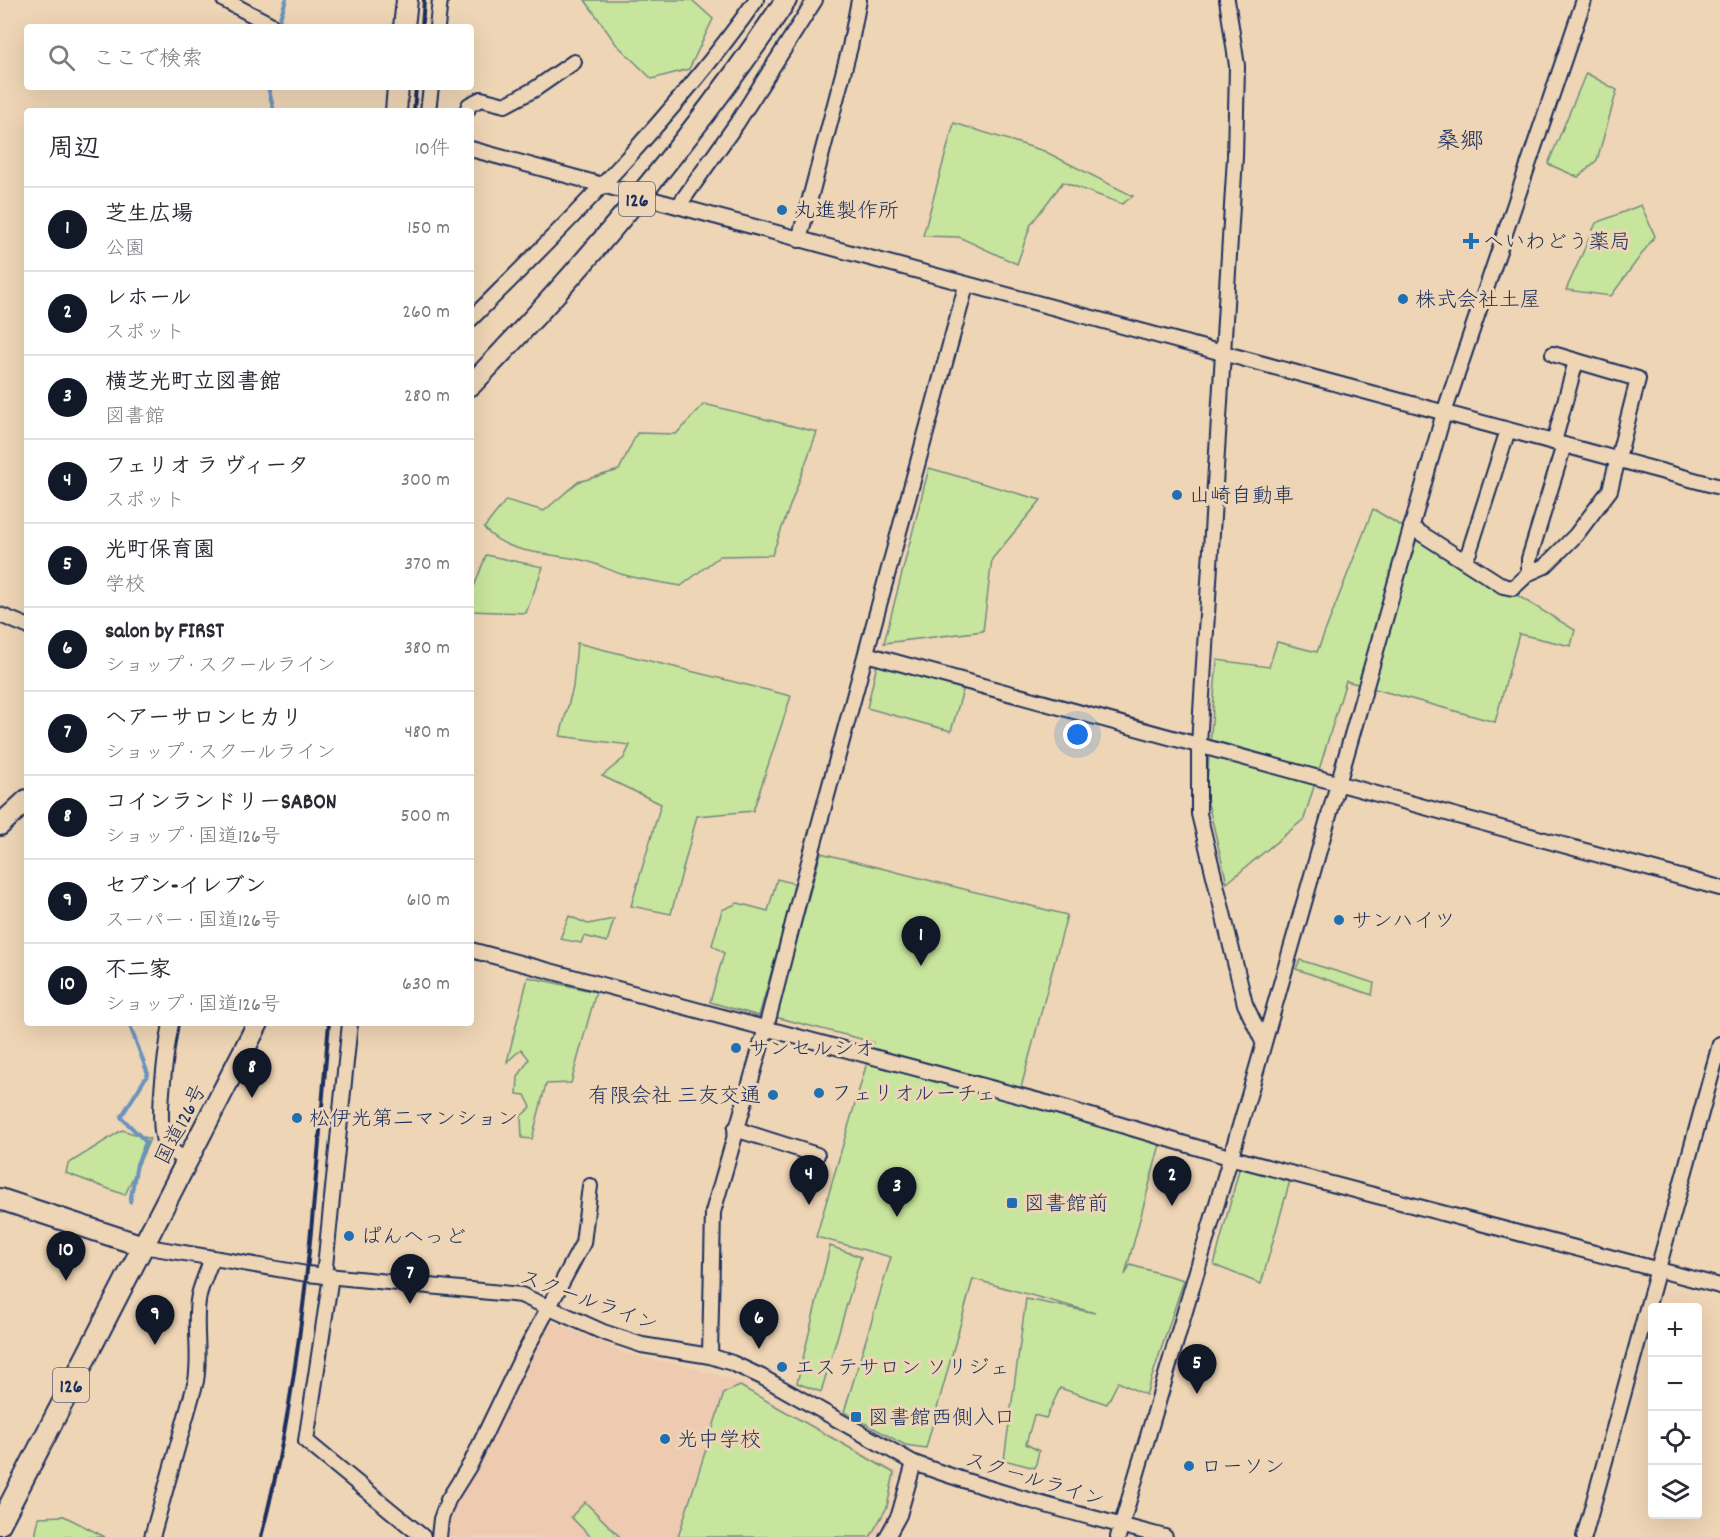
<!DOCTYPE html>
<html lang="ja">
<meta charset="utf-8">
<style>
body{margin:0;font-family:Dekko,"Klee One",sans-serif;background:#f2f2f3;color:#2b2b33}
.controls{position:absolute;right:18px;bottom:18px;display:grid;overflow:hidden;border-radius:6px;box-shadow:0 6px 24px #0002}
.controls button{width:54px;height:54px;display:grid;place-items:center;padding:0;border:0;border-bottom:2px solid #e1e1e2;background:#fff;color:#2b2b33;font:30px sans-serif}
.you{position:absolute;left:1078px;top:735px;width:21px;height:21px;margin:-15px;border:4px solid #fff;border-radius:50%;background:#1a73e8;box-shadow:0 0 0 9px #1a73e833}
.badge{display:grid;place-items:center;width:39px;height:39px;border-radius:50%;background:#111827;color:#fff;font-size:20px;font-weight:700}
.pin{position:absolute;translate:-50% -50px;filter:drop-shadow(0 2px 3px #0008)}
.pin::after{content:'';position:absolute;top:32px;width:21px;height:18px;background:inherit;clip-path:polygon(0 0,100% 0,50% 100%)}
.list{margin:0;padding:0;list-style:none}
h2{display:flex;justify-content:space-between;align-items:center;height:78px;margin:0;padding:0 24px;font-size:26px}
h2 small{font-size:20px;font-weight:400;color:#7c7c81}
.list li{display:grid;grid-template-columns:39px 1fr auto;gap:18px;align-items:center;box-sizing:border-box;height:84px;padding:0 24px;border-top:2px solid #e1e1e2}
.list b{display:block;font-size:22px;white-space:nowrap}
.list p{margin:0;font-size:20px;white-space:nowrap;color:#7c7c81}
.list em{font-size:20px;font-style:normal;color:#7c7c81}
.icon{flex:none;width:33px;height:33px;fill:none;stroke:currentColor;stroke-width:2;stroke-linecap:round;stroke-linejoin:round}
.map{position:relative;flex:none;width:1720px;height:1537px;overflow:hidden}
.search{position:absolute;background:#fff;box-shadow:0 6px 24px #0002;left:24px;top:24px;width:450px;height:66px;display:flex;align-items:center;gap:15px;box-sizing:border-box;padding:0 21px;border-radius:6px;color:#7c7c81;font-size:22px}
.panel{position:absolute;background:#fff;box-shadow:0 6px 24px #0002;left:24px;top:108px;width:450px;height:918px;border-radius:6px}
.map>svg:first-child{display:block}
</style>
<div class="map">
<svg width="1720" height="1537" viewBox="0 0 1720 1537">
<rect width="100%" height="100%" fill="#eed5b5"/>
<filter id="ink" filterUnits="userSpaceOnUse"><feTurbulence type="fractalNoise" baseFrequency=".0167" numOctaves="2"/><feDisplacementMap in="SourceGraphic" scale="12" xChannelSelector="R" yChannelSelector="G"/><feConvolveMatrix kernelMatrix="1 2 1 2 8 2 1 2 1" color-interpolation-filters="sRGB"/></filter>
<g filter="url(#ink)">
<path fill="#edcab0" d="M550 1321 626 1354 690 1367 732 1380 898 1472 889 1506 876 1537H450L448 1530 454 1507 478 1468Z"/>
<g fill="#c8e59d" stroke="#728a7e" stroke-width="1.5">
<path d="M585 0H692L713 19 689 69 652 79 616 44Z"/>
<path d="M1586 73 1617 90 1597 160 1578 177 1548 164Z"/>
<path d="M954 123 1044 151 1133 196 1122 204 1063 182 1031 224 1017 264 959 237 923 236Z"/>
<path d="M1641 205 1655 236 1611 296 1566 290 1596 223Z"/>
<path d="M704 404 817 432 772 555 720 556 681 586C661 582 640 580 621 574 609 570 598 564 586 561 553 552 509 557 484 528L506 500 544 511 578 482 619 470 637 433 676 434Z"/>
<path d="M929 468 1041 500 992 559 983 631 884 643Z"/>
<path d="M1373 509 1575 630 1571 646 1519 634 1495 722 1346 681 1304 819 1227 883 1206 795 1217 660 1269 667 1277 642 1317 652Z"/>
<path d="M486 555 543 567 526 613 471 611V595Z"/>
<path d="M577 643 791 696 753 811 697 816 671 914 631 906 661 804 602 776 624 758 630 745 560 736 573 687Z"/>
<path d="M879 656 966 680 951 731 867 708Z"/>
<path d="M821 853 1067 915 1018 1099 1162 1137 1125 1275 1130 1265 1184 1280 1146 1395 1118 1382 1107 1404 1060 1388 1046 1418 1034 1415 1026 1444 1039 1451 1035 1468 1004 1460 1026 1299 1095 1313 973 1279 926 1448 905 1445 844 1412 891 1257 816 1237 873 1042 775 1017Z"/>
<path d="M777 879 796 884 759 1016 710 1002 724 953 712 945 722 910 738 903 768 911Z"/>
<path d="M569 916 588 924 614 919 607 942 584 936 581 943 560 939Z"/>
<path d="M1300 960 1374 983 1372 995 1296 969Z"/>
<path d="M528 977 596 992 571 1083 546 1084 532 1139 522 1138 521 1116 531 1107 525 1095 517 1094 518 1077 529 1059 521 1049 507 1062Z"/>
<path d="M122 1130 150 1139 125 1195 66 1173 68 1164Z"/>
<path d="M1240 1166 1291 1177 1261 1284 1214 1265Z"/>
<path d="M830 1246 861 1257 821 1392 797 1383Z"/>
<path d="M740 1386 894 1473 887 1507 870 1537H678L724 1393Z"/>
<path d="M585 1502 620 1537H591L571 1517Z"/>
<path d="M64 1516 105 1537H35L39 1517Z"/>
</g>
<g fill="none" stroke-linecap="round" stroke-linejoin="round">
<g stroke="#6b93bf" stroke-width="4">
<path d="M277 27 286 0"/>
<path d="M268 87 274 111"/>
<path d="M129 1023 148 1074 121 1117 146 1142 137 1164 130 1202"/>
</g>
<g stroke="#1b2f5e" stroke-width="18">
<g id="minor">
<path d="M224 0 270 24"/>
<path d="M1227 0 1237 66 1235 157 1199 745V814L1245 1004 1263 1042"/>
<path d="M437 27 440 0"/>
<path d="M428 111 431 87"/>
<path d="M467 111 469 105 481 99 505 105 535 89 574 62"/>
<path d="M471 149 628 192"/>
<path d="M651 199 1720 487"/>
<path d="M679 205 737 123 815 0"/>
<path d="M799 240 850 47 859 0"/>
<path d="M471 319C571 220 675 115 756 0"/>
<path d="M1554 442 1576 361"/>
<path d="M1411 527 1503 586 1513 588 1529 573 1545 566 1576 535 1610 490 1638 379 1553 354"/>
<path d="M1463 560 1469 552 1508 430"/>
<path d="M1529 573V559L1564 445"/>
<path d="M0 615 27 626"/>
<path d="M866 654 1720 888"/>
<path d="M471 950 1047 1103 1229 1157 1720 1286"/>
<path d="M171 1023C167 1046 154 1127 166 1145 172 1152 181 1157 189 1162"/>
<path d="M735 1129 817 1155"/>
<path d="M143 1246 307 1274 521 1295 603 1332 642 1345 710 1356 732 1363 762 1377 914 1463C996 1493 1081 1515 1165 1537"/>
<path d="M324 1276 350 1023"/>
<path d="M331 1276 306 1441 423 1537"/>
<path d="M710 1356 713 1212 766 1028 804 880 966 286"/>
<path d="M152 1537 196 1381C201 1351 193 1322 199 1295 202 1283 208 1270 212 1258"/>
<path d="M439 1537 441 1519 448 1500 471 1463 520 1361 583 1243 590 1186"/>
<path d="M887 1537 899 1515 914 1463"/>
<path d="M1118 1537 1250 1092 1444 413 1584 0"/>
<path d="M1584 1537 1720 1044"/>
</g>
</g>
<g stroke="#1b2f5e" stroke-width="24">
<g id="highway">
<path d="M404 27 407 0"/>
<path d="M396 111 398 87"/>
<path d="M471 385C586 265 694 138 786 0"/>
<path d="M0 825 27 800"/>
<path d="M0 1199 143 1246"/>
<path d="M0 1524 258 1023"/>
</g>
</g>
<use href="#minor" stroke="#eed5b5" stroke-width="14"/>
<use href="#highway" stroke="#eed5b5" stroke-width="20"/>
<g stroke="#1b2f5e" stroke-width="4">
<path d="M422 27 424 0"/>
<path d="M414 111 416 87"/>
<path d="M261 1537C305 1369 314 1195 329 1023"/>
</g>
</g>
</g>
<g fill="#1f6fb2" stroke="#eed5b5" stroke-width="2">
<circle cx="782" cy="210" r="6"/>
<path d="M1468 232h6v6h6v6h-6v6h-6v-6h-6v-6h6z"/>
<circle cx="1403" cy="299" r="6"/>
<circle cx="1177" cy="495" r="6"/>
<circle cx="1339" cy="920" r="6"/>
<circle cx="736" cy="1048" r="6"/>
<circle cx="819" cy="1093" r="6"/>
<circle cx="773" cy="1095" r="6"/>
<circle cx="297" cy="1118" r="6"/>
<rect x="1006" y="1197" width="12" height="12" rx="3"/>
<circle cx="349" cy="1236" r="6"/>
<circle cx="782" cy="1367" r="6"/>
<rect x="850" y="1411" width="12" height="12" rx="3"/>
<circle cx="665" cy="1439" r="6"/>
<circle cx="1189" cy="1466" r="6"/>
</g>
<g text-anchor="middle" stroke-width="6" stroke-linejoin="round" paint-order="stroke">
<g fill="#eed5b5" stroke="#5a6178" stroke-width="1.5">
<rect x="619" y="182" width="36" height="34" rx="4.5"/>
<rect x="53" y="1368" width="36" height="34" rx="4.5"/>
</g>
<g font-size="20" font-weight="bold" fill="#1b2f5e">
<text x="637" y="206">126</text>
<text x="71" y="1392">126</text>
</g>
<g font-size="21" fill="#1b2f5e" stroke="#eed5b5" text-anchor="start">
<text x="794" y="217">丸進製作所</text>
<text x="1483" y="248">へいわどう薬局</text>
<text x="1415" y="306">株式会社土屋</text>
<text x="1189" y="502">山崎自動車</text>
<text x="1351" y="927">サンハイツ</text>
<text x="748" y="1055">サンセルシオ</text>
<text x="831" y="1100">フェリオルーチェ</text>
<text x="761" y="1102" text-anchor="end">有限会社 三友交通</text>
<text x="309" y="1125">松伊光第二マンション</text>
<text x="1024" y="1210">図書館前</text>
<text x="361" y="1243">ぱんへっど</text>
<text x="794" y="1374">エステサロン ソリジェ</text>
<text x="868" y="1424">図書館西側入口</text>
<text x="677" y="1446">光中学校</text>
<text x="1201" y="1473">ローソン</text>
</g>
<g font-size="21" fill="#1b2f5e" stroke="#eed5b5">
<text transform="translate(180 1124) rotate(-63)" y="7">国道126号</text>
<text transform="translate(589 1300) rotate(20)" y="7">スクールライン</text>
<text transform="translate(1035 1479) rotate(17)" y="7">スクールライン</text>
</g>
<g font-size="24" fill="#1b2f5e" stroke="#eed5b5">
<text x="1460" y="148">桑郷</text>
</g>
</g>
</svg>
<div class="controls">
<button>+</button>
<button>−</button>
<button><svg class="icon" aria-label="locate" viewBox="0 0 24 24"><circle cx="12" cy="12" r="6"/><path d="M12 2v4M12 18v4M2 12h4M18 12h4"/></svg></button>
<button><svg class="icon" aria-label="layers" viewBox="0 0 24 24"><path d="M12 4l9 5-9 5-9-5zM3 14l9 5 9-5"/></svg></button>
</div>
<div class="you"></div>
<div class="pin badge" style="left:921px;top:966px">1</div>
<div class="pin badge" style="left:1172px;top:1206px">2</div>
<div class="pin badge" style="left:897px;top:1217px">3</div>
<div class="pin badge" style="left:809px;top:1205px">4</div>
<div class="pin badge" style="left:1197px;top:1394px">5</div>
<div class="pin badge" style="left:759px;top:1349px">6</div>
<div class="pin badge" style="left:410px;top:1304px">7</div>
<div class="pin badge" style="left:252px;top:1098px">8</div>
<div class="pin badge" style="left:155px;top:1345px">9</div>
<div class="pin badge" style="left:66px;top:1281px">10</div>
<div class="search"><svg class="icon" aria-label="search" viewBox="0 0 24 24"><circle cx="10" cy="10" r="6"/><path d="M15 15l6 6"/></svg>ここで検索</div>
<section class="panel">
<h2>周辺<small>10件</small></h2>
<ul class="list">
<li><span class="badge">1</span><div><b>芝生広場</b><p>公園</p></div><em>150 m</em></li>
<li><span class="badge">2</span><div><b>レホール</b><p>スポット</p></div><em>260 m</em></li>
<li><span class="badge">3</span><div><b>横芝光町立図書館</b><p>図書館</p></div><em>280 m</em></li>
<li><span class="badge">4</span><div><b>フェリオ ラ ヴィータ</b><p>スポット</p></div><em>300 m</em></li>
<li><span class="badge">5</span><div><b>光町保育園</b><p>学校</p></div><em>370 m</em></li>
<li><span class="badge">6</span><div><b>salon by FIRST</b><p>ショップ · スクールライン</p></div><em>380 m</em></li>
<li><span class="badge">7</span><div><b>ヘアーサロンヒカリ</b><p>ショップ · スクールライン</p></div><em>480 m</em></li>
<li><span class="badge">8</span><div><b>コインランドリーSABON</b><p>ショップ · 国道126号</p></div><em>500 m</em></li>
<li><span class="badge">9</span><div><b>セブン-イレブン</b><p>スーパー · 国道126号</p></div><em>610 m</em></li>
<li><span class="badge">10</span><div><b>不二家</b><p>ショップ · 国道126号</p></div><em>630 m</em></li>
</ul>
</section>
</div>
